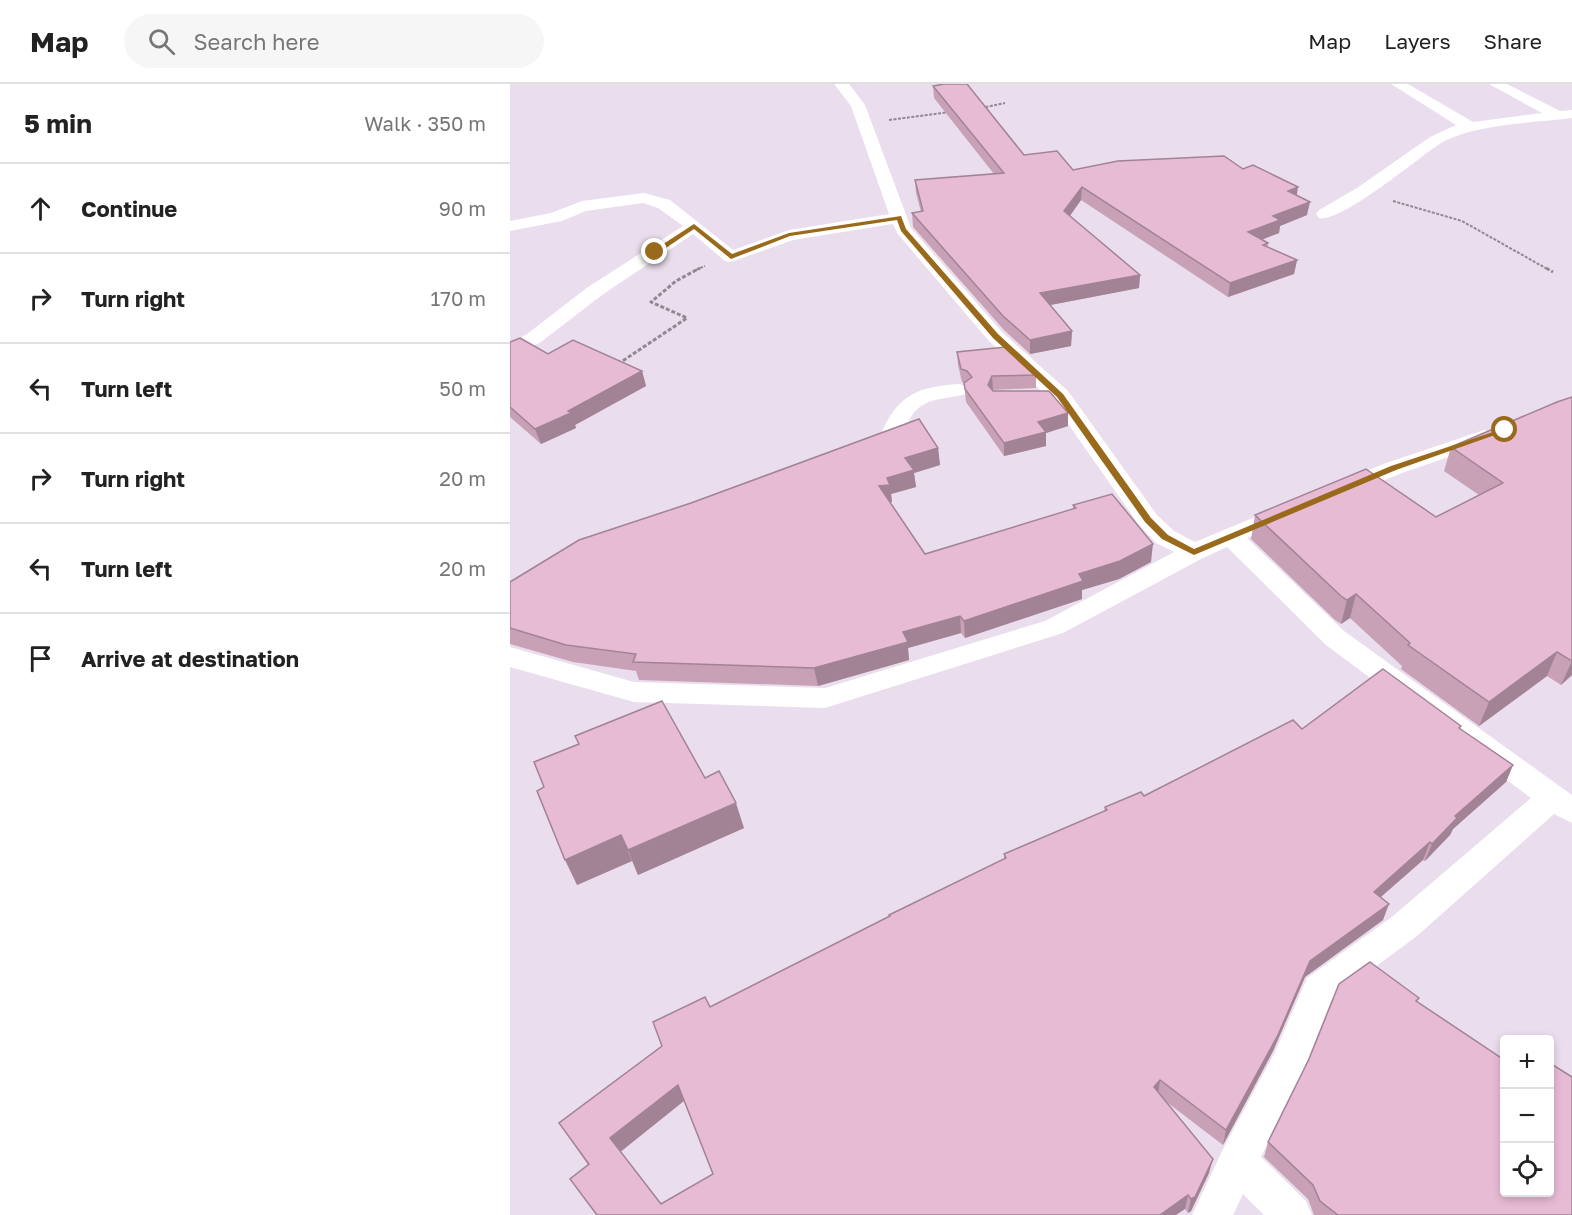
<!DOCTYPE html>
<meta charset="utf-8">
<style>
body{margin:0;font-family:"Golos Text",sans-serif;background:#f6f6f6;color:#222}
.controls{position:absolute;right:18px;bottom:18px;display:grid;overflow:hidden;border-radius:6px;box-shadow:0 3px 9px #0003}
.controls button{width:54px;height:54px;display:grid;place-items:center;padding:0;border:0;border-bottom:2px solid #e0e0e0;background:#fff;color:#222;font:30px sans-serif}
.stop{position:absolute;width:18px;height:18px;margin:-14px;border:4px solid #9a6a1c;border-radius:50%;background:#fff}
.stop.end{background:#9a6a1c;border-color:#fff;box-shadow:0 2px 6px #0008}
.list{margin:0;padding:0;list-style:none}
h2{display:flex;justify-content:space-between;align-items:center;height:78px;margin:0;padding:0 24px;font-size:26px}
h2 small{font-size:20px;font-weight:400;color:#767676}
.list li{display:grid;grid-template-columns:39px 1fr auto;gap:18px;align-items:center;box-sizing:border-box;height:90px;padding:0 24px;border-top:2px solid #e0e0e0}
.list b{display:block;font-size:22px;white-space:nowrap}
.list em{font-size:20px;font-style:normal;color:#767676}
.icon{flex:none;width:33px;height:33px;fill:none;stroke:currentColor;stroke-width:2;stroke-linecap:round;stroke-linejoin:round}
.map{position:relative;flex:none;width:1062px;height:1131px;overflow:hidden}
header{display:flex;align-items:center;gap:36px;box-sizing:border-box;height:84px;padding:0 30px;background:#fff;border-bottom:2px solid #e0e0e0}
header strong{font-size:28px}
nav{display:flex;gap:33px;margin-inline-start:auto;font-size:21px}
.search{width:420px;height:54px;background:#f6f6f6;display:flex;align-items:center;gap:15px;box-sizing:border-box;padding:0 21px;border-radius:33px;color:#767676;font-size:22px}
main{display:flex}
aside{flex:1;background:#fff}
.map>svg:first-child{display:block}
</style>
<header>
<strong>Map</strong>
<div class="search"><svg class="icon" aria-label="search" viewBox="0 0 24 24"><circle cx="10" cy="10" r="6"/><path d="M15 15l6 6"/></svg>Search here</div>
<nav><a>Map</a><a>Layers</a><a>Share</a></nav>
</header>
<main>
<aside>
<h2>5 min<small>Walk · 350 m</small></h2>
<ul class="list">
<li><svg class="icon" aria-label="ahead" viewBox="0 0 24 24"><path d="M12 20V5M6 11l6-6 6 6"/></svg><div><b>Continue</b></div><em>90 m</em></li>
<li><svg class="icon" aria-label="right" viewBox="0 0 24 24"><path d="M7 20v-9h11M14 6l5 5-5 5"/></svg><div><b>Turn right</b></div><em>170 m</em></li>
<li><svg class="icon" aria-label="left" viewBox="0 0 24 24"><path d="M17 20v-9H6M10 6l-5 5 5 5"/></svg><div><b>Turn left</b></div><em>50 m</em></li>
<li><svg class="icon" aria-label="right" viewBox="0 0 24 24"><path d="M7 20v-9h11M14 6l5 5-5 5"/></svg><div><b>Turn right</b></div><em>20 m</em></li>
<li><svg class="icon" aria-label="left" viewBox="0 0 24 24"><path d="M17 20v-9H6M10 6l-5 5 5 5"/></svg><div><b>Turn left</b></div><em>20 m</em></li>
<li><svg class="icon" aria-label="arrive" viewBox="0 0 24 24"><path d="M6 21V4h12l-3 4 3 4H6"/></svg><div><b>Arrive at destination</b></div></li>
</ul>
</aside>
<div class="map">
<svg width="1062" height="1131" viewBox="0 0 1062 1131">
<rect width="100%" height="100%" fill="#eadded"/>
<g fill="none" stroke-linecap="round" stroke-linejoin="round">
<g stroke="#928894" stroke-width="2" stroke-dasharray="3 1.5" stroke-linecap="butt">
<path d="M471 24 495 19"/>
<path d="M379 36 440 28"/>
<path d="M883 117 952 137 1039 186"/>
<path d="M186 186 195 182"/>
</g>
<g stroke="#928894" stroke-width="3" stroke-dasharray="4 2" stroke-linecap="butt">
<path d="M1036 184 1043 188"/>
<path d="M108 280 177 234 141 218 166 197 190 184"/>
</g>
<g fill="#fff" fill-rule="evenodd">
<path d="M324 0H339L355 21 401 144 492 248 558 307 647 431 664 447 685 458 767 424 775 422 783 424 787 429 783 434 737 454 834 547 1062 711V739L1044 730 907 852 822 915 792 990 751 1073 796 1117 802 1131H754L733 1110 723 1131H682L714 1063 765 968 797 894 883 832 1021 714 816 561 717 463 693 474 553 549 315 624 124 618 0 583V563L124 598 315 604 535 537 664 468 646 459 629 441 542 317 478 256 387 149 383 140 283 156 221 178 215 177 183 150 92 211 31 258 0 273V259L17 250 78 203 173 142 148 124 133 119 76 127 52 137 0 147V137L41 129 72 117 134 109 160 116 223 166 279 146 379 130 341 22Z"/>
<path d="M881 0H898L963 38 1032 29 979 0H997L1050 27 1062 26V34C1024 39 959 40 928 61 907 75 831 139 809 134L806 130 809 126 847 104 920 53 946 41Z"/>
<path d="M449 300 456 302 460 306 456 310C436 316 414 312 401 333 396 341 393 351 388 359L356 370 348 368 345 363 348 358 371 350C388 310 408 303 449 300Z"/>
<path d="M974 346 982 348 985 353 982 358 892 389 841 410 833 412 825 410 821 405 825 400 876 379Z"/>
</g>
</g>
<g fill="#c8a1b7" fill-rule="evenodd">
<path d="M423 2 514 71 563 86 733 85 787 112 797 131 770 142 769 149 752 155 758 159V163L787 176 784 190 718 213 571 116 560 132 630 191 629 204 540 221 562 247 561 262 520 270 494 246 403 143 402 129 411 128 406 109 405 96 484 90 424 14Z"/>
<path d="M0 258 38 270 132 287 136 302 65 341 66 344 31 360 0 333Z"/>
<path d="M447 268 526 291V304L483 306V307L558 342 536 349V362L494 372 456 318 454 299 452 298 448 281Z"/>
<path d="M1062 313V591L1051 601 1037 592 969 642 891 585 892 582 840 534 831 540 825 536 741 455 745 431 926 433 969 411 934 387 941 363Z"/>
<path d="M428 364 430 381 404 389 406 403 381 410 382 418H380L415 470 563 425V421L641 478 609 495 572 506V515L455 554 451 549 398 564 399 576 308 602 129 596 126 587 63 578 0 560V498Z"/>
<path d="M792 645H950L1003 681 996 698 943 745 940 751 915 777 913 776 871 813 873 836 795 893 763 967 713 1061 654 1016 699 1089 681 1127 678 1129 675 1125 87 1131 78 1081 49 1039 152 962 200 923 379 833V831L494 776V770L594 727 595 723 634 712ZM174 1017 203 1090 151 1120 110 1068Z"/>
<path d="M195 694 234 744 128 791 122 777 67 801Z"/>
<path d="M907 917 993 975 1062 1131H804L798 1115 754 1073 758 1058Z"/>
</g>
<g fill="#a28395">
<path d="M572 103 571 116 554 140V127Z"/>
<path d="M788 103 786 117 778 107Z"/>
<path d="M800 118 797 131 770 142 769 149 736 162 738 148 763 132Z"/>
<path d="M787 176 784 190 718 213 720 199Z"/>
<path d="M630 191 629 204 530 223V209Z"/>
<path d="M562 247 561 262 520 270V256Z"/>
<path d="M132 287 136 302 65 341 66 344 31 360 25 345Z"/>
<path d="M482 292 483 306 478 314V301Z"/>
<path d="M558 329V342L536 349V362L494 372V359L528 338Z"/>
<path d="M428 364 430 381 404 389 406 403 381 410 382 418 371 420 369 402 395 374Z"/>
<path d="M643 460 641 478 609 495 572 506V515L455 554 454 537Z"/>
<path d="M846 510 840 534 831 540 837 516Z"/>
<path d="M450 532 451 549 398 564 399 576 308 602 304 584 393 548Z"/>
<path d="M1047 568 1037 592 969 642 979 618Z"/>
<path d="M1062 577V591L1051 601Z"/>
<path d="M1003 681 996 698 943 745 940 751 915 777 922 760 945 732Z"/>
<path d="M226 719 234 744 128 791 118 766Z"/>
<path d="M111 751 122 777 67 801 55 776Z"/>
<path d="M920 758 913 776 858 824 864 808Z"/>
<path d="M879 820 873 836 795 893 763 967 713 1061 716 1046 800 877Z"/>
<path d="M650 996 648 1011 644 1003Z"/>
<path d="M168 1001 175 1016 109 1069 100 1054Z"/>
<path d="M703 1075 699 1089 681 1127 678 1129 681 1115Z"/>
<path d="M678 1111 675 1125 666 1131H650Z"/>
</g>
<g fill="#e8bbd5" stroke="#a28395" stroke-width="1.5" fill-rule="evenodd">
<path d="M434 0H457L514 71 547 67 563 86 608 77 714 72 733 85 743 81 788 103 778 107 800 118 763 132 770 136 738 148 758 159 753 161 787 176 720 199 572 103 554 127 630 191 530 209 562 247 520 256 493 232 402 129 413 127 405 96 494 89 423 2Z"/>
<path d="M10 254 38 270 63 256 132 287 58 327 61 329 25 345 0 323V258Z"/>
<path d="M496 263 526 291 482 292 478 301 483 307H539L558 329 528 338 536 348 494 359 455 305 454 299 462 293 457 287 451 285 447 268Z"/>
<path d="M1062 313V577L1047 568 979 618 898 561 900 559 846 510 837 516 831 512 745 431 856 385 926 433 993 399 941 363 1047 318Z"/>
<path d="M409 335 428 364 395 374 404 386 377 394 380 401 369 402 415 470 566 424 563 421 602 410 643 460 610 477 569 490 573 497 454 537 450 532 393 548 398 558 304 584 123 578 126 570 56 561 0 544V498L69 456 181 419Z"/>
<path d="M873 585 951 642 949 644 1003 681 945 732 947 734 922 760 920 758 864 808 879 820 800 877 768 951 716 1046 650 996 644 1003 703 1075 685 1113 681 1115 678 1111 650 1131H87L60 1095 79 1080 49 1039 152 962 143 938 195 913 200 923 380 832 379 831 496 774 494 770 597 726 595 723 631 708 634 712 783 636 792 645ZM168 1001 203 1090 151 1120 100 1054Z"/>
<path d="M152 617 195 694 209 687 226 719 118 766 111 751 55 776 27 707 34 703 24 678 69 660 65 652Z"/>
<path d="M860 878 909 914 906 917 993 975 994 972V1108H1040V979L1062 993V1131H828L810 1117 803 1101 758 1058 799 975 829 900Z"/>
</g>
<path fill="#9a6a1c" d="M391 132 396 145 488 250 553 310 641 434 658 451 684 465 881 382 992 345 999 346 886 386 684 471 652 455 635 438 547 313 483 254 391 147 387 136 280 152 221 175 184 145 147 170 141 168 184 140 222 170 279 149Z"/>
</svg>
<div class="controls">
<button>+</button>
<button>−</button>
<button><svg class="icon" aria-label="locate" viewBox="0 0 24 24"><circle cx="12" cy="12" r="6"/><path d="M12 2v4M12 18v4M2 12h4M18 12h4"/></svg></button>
</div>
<div class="stop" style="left:995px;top:346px"></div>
<div class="stop end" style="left:145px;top:168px"></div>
</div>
</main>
